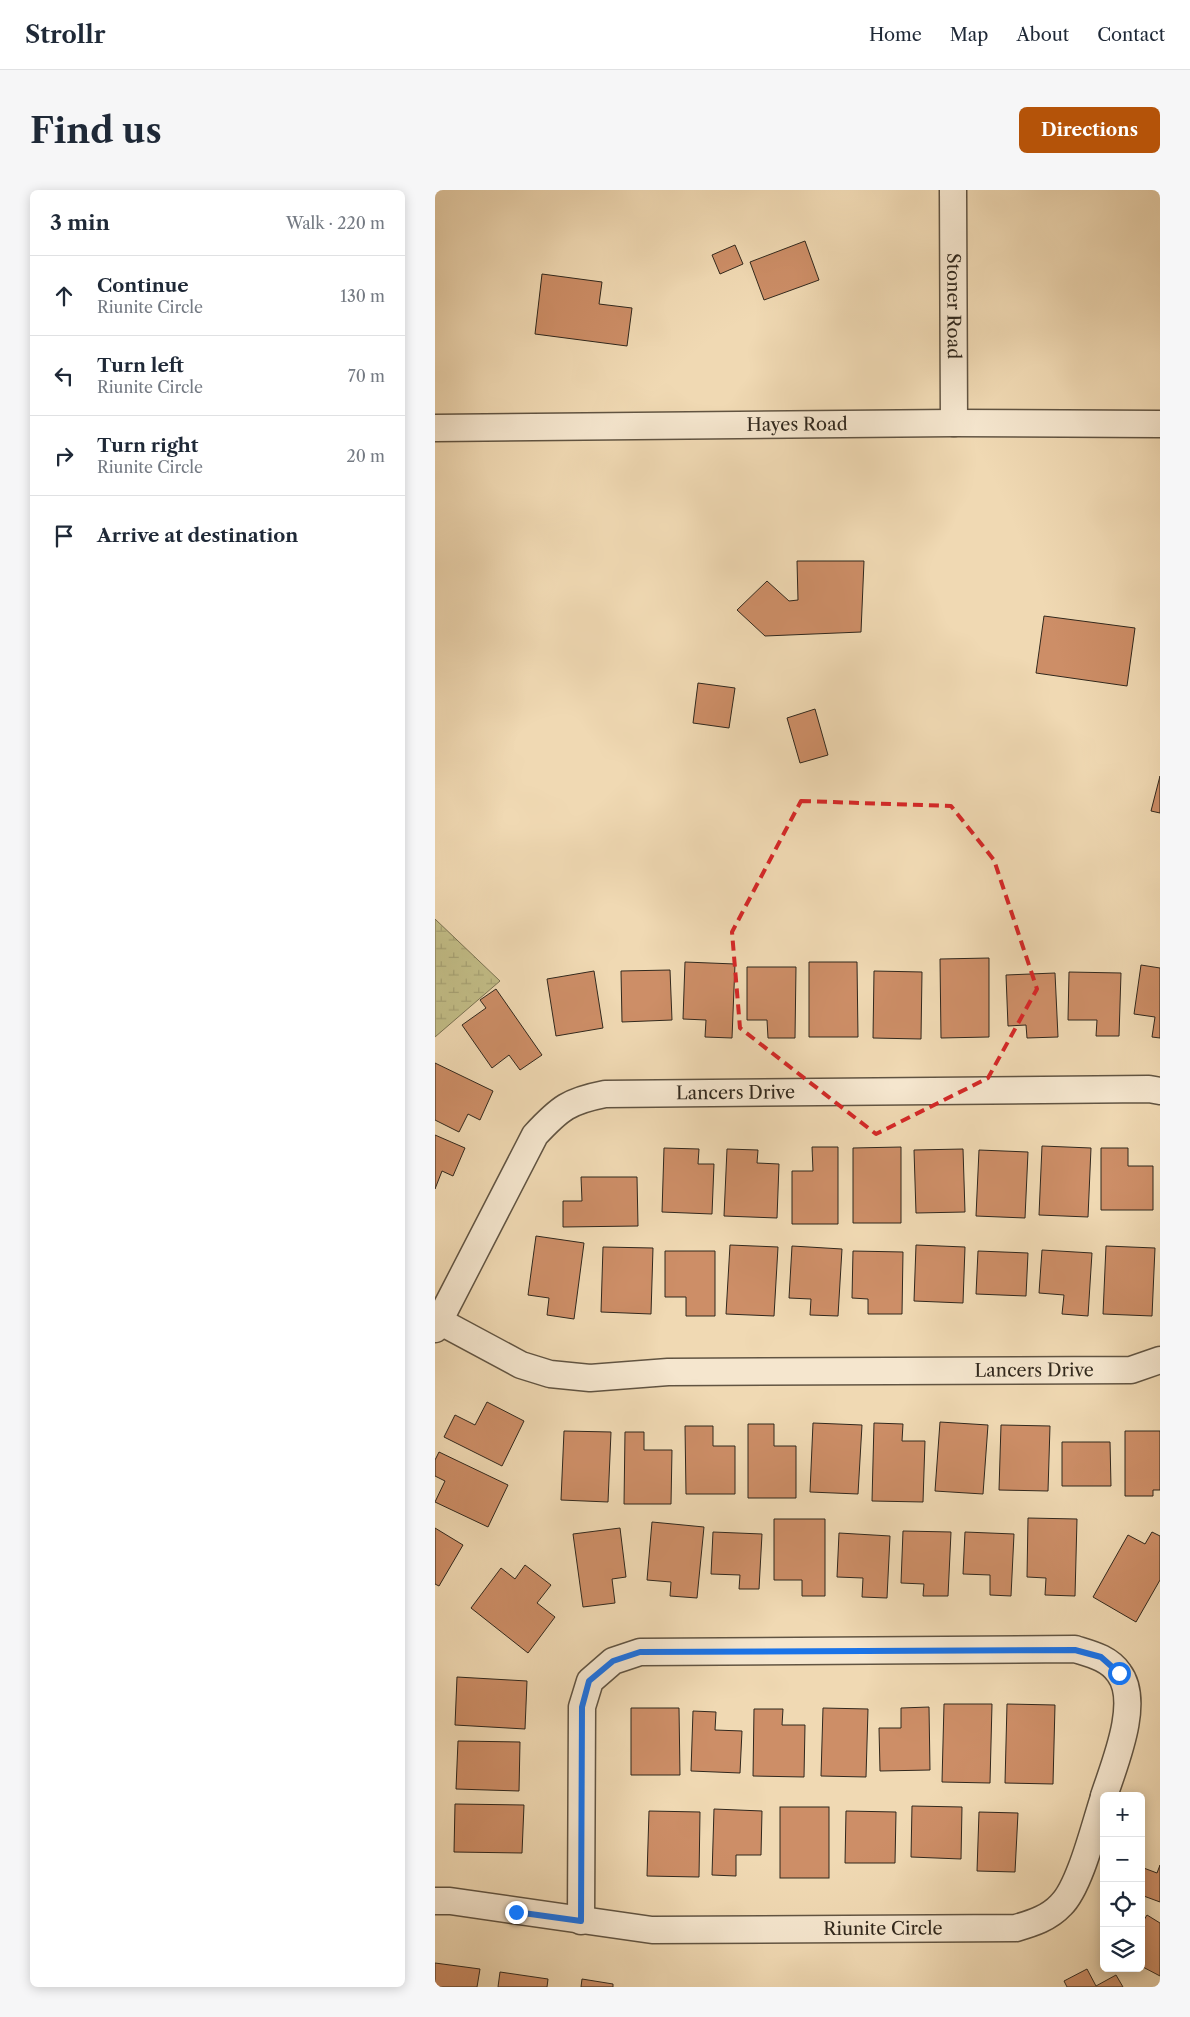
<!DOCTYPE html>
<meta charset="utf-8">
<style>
body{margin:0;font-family:"Libre Caslon Text",serif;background:#f6f6f7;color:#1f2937}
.controls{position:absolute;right:15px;bottom:15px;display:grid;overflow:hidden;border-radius:8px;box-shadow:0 2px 12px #0003}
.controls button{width:45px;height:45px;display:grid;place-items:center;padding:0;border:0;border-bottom:1px solid #e0e1e3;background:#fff;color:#1f2937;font:25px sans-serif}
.stop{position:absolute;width:15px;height:15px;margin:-11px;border:4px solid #1a73e8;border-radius:50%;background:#fff}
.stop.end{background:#1a73e8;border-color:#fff;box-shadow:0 1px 5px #0008}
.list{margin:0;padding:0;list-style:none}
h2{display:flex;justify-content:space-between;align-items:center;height:65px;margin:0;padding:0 20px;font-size:21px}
h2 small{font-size:16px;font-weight:400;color:#747a83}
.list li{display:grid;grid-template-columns:32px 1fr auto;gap:15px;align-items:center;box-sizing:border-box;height:80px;padding:0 20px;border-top:1px solid #e0e1e3}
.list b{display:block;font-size:19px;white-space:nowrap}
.list p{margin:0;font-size:16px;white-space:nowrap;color:#747a83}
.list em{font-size:16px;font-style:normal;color:#747a83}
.icon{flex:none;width:28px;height:28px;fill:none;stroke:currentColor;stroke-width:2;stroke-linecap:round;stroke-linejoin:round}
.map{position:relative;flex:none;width:725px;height:1797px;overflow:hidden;border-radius:8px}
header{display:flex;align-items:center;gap:30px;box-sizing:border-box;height:70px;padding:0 25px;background:#fff;border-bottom:1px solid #e0e1e3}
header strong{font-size:24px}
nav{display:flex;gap:28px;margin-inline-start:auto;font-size:18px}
.intro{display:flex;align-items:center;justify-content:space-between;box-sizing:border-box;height:120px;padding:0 30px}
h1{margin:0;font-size:35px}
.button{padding:12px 22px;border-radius:8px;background:#b45309;color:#fff;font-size:18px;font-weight:700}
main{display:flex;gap:30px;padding:0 30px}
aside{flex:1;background:#fff;border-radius:8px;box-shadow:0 2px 12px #0003}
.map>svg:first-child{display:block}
</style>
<header>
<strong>Strollr</strong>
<nav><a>Home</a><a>Map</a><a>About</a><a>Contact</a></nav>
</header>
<div class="intro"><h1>Find us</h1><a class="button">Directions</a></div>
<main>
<aside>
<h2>3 min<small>Walk · 220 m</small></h2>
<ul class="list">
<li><svg class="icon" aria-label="ahead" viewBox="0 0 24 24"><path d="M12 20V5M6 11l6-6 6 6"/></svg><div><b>Continue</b><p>Riunite Circle</p></div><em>130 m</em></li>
<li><svg class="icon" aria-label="left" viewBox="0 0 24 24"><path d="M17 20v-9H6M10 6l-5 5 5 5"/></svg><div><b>Turn left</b><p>Riunite Circle</p></div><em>70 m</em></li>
<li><svg class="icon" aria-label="right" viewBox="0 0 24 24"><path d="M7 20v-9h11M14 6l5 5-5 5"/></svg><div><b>Turn right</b><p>Riunite Circle</p></div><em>20 m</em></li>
<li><svg class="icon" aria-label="arrive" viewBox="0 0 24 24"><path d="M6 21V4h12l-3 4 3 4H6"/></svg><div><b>Arrive at destination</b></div></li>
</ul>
</aside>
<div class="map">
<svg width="725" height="1797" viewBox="0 0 725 1797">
<defs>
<pattern id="wetland-marsh" width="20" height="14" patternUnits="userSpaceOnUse" patternTransform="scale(1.25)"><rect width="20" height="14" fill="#c2bd87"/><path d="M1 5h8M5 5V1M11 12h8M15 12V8" fill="none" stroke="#a7a274"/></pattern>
</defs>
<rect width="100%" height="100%" fill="#f0d9b3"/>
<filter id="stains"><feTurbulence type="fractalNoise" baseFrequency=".004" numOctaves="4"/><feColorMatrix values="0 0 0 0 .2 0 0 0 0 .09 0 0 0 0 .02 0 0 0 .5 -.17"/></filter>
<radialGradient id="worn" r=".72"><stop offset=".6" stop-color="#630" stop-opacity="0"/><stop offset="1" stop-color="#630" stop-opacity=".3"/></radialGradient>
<path fill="url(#wetland-marsh)" stroke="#7a7252" d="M0 729 65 791 0 847Z"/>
<g fill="#cd8e67" stroke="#31281d">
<path d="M370 51 384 90 329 110 315 72Z"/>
<path d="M300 55 308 74 285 84 277 65Z"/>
<path d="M107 84 167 92 164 114 197 118 192 156 100 144Z"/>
<path d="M362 371H429L426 442 330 446 302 420 332 391 354 411 363 410Z"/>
<path d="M609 426 700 438 692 496 601 483Z"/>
<path d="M263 493 300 498 294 538 258 533Z"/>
<path d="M380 519 393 565 365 573 352 528Z"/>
<path d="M725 586V623L716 621Z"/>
<path d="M554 768V847L506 848 505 769Z"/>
<path d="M250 772 300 774 297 848 270 847 271 830 248 829Z"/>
<path d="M374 772H422L423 847H374Z"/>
<path d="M706 775 725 778V848L717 847 720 827 699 824Z"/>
<path d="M312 777H361L360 848H333L332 830H312Z"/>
<path d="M235 780 237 830 187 832 186 781Z"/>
<path d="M159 781 168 838 121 846 112 789Z"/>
<path d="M439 781 487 782 486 849 438 848Z"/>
<path d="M634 782 686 783 684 846H661L662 830H633Z"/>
<path d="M620 783 623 847 592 848 591 835 573 836 571 785Z"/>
<path d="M61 799 107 865 85 880 74 865 57 878 27 835 51 818 45 810Z"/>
<path d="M0 873 58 901 45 930 33 924 24 942 0 930Z"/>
<path d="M0 945 30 958 18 986 7 981 0 999Z"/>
<path d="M607 956 656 958 653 1027 604 1025Z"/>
<path d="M377 957H403V1034H357V981H378Z"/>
<path d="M466 957V1033H418V958Z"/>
<path d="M229 958 264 959 263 974H279L277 1024 227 1022Z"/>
<path d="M666 958H693V976H718V1020H666Z"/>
<path d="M292 959 323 960 322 973 344 974 342 1028 289 1026Z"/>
<path d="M528 959 530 1022 481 1023 479 960Z"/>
<path d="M544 960 593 962 590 1028 541 1026Z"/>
<path d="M146 987H202L203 1036 128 1037V1011H147Z"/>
<path d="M101 1046 149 1053 139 1129 112 1125 114 1108 93 1105Z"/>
<path d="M295 1055 343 1057 339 1126 291 1124Z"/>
<path d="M481 1055 530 1057 528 1113 479 1111Z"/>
<path d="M357 1056 407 1059 403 1126 375 1125 376 1109 354 1108Z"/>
<path d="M671 1056 720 1058 717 1126 668 1124Z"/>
<path d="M168 1057 218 1058 216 1124 166 1122Z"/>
<path d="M607 1060 657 1063 653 1126 627 1124 629 1105 604 1103Z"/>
<path d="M230 1061H280V1126H251V1107H230Z"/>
<path d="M418 1061 468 1062 467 1124H433V1109L417 1108Z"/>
<path d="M543 1061 593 1063 591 1106 541 1104Z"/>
<path d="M52 1212 89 1231 67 1276 9 1247 20 1225 40 1235Z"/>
<path d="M505 1232 553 1235 548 1304 500 1301Z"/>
<path d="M378 1233 427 1235 423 1304 375 1302Z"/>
<path d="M439 1233 468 1234 467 1251H490L488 1312 437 1311Z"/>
<path d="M313 1234H339V1256H361V1308H313Z"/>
<path d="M566 1235 615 1236 613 1301 564 1300Z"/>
<path d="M250 1236H278V1256H300V1304H251Z"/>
<path d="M129 1241 176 1242 173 1312 126 1310Z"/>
<path d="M690 1241H725V1300H718V1306H690Z"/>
<path d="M190 1242H209V1260H237L236 1314H189Z"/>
<path d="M627 1252H675L676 1296H627Z"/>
<path d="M4 1262 73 1295 53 1337 0 1312 10 1291 0 1286V1270Z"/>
<path d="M593 1328 642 1329 640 1406 610 1405 611 1388 592 1387Z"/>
<path d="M339 1329H390V1406H367V1390H339Z"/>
<path d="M217 1332 269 1337 262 1408 235 1406 236 1392 212 1390Z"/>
<path d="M0 1338 28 1355 4 1396 0 1394Z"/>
<path d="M185 1338 191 1387 177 1389 180 1413 148 1417 138 1344Z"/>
<path d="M468 1341 516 1342 513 1406H488L489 1394 466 1393Z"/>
<path d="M278 1342 327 1344 324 1399H304L305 1385 276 1384Z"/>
<path d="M530 1342 579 1344 576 1406 555 1405V1385L528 1384Z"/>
<path d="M717 1342 725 1346V1390L701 1432 658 1407 693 1345 710 1354Z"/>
<path d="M404 1343 455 1346 452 1408 427 1407 428 1388 402 1387Z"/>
<path d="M90 1375 116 1395 102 1413 120 1427 93 1463 36 1418 66 1378 80 1389Z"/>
<path d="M22 1487 92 1491 90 1539 20 1535Z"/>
<path d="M509 1514H557L555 1593 507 1592Z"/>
<path d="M572 1514 620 1515 618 1594 570 1593Z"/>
<path d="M494 1517 495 1580 445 1581 444 1538H466V1518Z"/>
<path d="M196 1518H244L245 1585H196Z"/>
<path d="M388 1518 433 1519 431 1587 386 1586Z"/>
<path d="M319 1519H348L347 1535H370L369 1587 318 1586Z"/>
<path d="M258 1521 281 1522 280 1540 307 1541 305 1583 256 1581Z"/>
<path d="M23 1551 85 1552 84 1601 21 1599Z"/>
<path d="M20 1614 89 1615 87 1663 19 1662Z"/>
<path d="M477 1616 527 1617 526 1669 476 1667Z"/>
<rect x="345" y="1617" width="49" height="71"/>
<path d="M279 1619 327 1621 326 1665H301V1686L277 1685Z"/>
<path d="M214 1621 265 1622 264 1687 212 1686Z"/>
<path d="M411 1621 461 1622 460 1673H410Z"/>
<path d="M544 1622 583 1623 580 1682 542 1681Z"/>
<path d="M725 1675V1712L706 1705V1677L722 1683Z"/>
<path d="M712 1725 725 1733V1786L706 1776V1735Z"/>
<path d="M0 1773 45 1779 42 1797H0Z"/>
<path d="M652 1779 661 1796 681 1785 688 1797H632L629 1791Z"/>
<path d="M65 1782 113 1789 112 1797H63Z"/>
<path d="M147 1789 178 1794V1797H146Z"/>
</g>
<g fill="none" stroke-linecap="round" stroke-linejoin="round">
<g stroke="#615442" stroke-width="29">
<g id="minor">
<path id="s1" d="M518 0 519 233"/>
<path id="s2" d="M0 238 519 233 725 234"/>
<path id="s3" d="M4 1131 86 1175 115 1184 155 1188 233 1182 696 1180 725 1170"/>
<path id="s4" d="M0 1139 100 945C125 918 134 911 170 904L714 899 725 901"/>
<path id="s5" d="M0 1711H15L217 1740 581 1738C598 1733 614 1728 626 1715 645 1697 660 1634 669 1607"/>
<path d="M146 1731 147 1517 155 1491 178 1471 205 1462 640 1459C656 1464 674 1468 684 1483 706 1512 679 1575 669 1606"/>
</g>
</g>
<use href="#minor" stroke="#f5e6ce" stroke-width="26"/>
</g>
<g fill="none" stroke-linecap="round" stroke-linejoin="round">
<path stroke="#1a73e8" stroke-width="6" d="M81 1722 146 1731 147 1517 154 1491 178 1471 205 1462 640 1460 666 1467 684 1483"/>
</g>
<path fill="none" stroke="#d62828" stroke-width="4" stroke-dasharray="10 6" stroke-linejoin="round" d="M366 611 516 616 559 670 602 799 553 888 441 944 305 838 297 742Z"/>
<g text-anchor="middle" stroke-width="4" stroke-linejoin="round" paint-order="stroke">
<g font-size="18" fill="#31281d" stroke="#f5e6ce">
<text dy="6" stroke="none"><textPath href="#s1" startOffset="116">Stoner Road</textPath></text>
<text dy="6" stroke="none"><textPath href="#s2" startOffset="362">Hayes Road</textPath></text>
<text dy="6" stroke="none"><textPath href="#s4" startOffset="432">Lancers Drive</textPath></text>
<text dy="6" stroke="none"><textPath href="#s3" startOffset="608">Lancers Drive</textPath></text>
<text dy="6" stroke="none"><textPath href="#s5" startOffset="450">Riunite Circle</textPath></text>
</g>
</g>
<rect width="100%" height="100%" filter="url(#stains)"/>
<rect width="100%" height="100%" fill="url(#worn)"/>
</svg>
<div class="controls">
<button>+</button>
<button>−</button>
<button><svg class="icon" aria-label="locate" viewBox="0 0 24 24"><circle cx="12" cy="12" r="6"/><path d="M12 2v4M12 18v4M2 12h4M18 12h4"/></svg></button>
<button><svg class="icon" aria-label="layers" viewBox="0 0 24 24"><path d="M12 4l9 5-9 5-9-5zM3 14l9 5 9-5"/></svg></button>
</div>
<div class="stop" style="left:684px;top:1483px"></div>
<div class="stop end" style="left:81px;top:1722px"></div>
</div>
</main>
